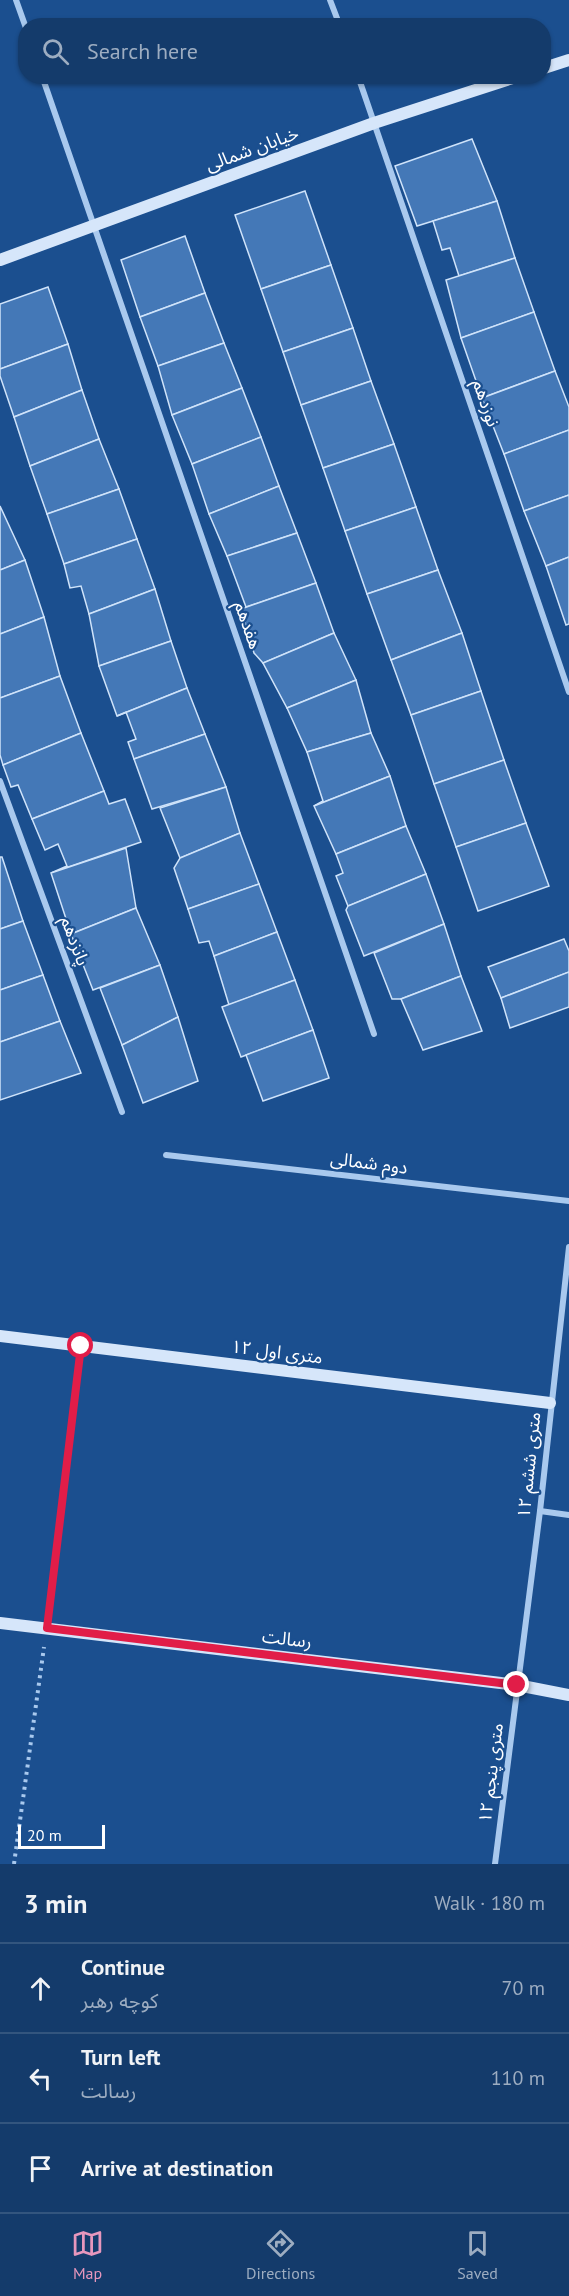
<!DOCTYPE html>
<meta charset="utf-8">
<style>
body{margin:0;font-family:"PT Sans","Noto Sans Arabic",sans-serif;background:#214673;color:#f1f3f6}
.scale{position:absolute;left:18px;bottom:15px;width:87px;box-sizing:border-box;padding-left:6px;border:3px solid #fff;border-top:0;font-size:16px;line-height:21px;white-space:nowrap;color:#fff;-webkit-text-stroke:4px #1b4f8f;paint-order:stroke}
.stop{position:absolute;width:18px;height:18px;margin:-14px;border:4px solid #e11d48;border-radius:50%;background:#fff}
.stop.end{background:#e11d48;border-color:#fff;box-shadow:0 2px 6px #0008}
.list{margin:0;padding:0;list-style:none}
h2{display:flex;justify-content:space-between;align-items:center;height:78px;margin:0;padding:0 24px;font-size:26px}
h2 small{font-size:20px;font-weight:400;color:#9dadc1}
.list li{display:grid;grid-template-columns:39px 1fr auto;gap:18px;align-items:center;box-sizing:border-box;height:90px;padding:0 24px;border-top:2px solid #33557e}
.list b{display:block;font-size:22px;white-space:nowrap}
.list p{margin:0;font-size:20px;white-space:nowrap;color:#9dadc1}
.list em{font-size:20px;font-style:normal;color:#9dadc1}
.icon{flex:none;width:33px;height:33px;fill:none;stroke:currentColor;stroke-width:2;stroke-linecap:round;stroke-linejoin:round}
.map{position:relative;flex:none;width:569px;height:1864px;overflow:hidden}
.search{position:absolute;background:#143b6b;box-shadow:0 2px 4px #0004;left:18px;right:18px;top:18px;height:66px;display:flex;align-items:center;gap:15px;box-sizing:border-box;padding:0 21px;border-radius:24px;color:#9dadc1;font-size:22px}
.sheet{height:348px;background:#143b6b}
nav{display:flex;justify-content:space-around;align-items:center;box-sizing:border-box;height:84px;border-top:2px solid #33557e;background:#143b6b;font-size:16px;color:#9dadc1}
nav a{display:grid;justify-items:center;gap:3px}
nav .on{color:#e797bd}
.map>svg:first-child{display:block}
</style>
<div class="map">
<svg width="569" height="1864" viewBox="0 0 569 1864">
<rect width="100%" height="100%" fill="#1b4f8f"/>
<g fill="#4478b7" stroke="#cfe3fa" stroke-width="1.5">
<path d="M472 139 497 201 417 226 395 166Z"/>
<path d="M305 191 331 265 261 289 235 215Z"/>
<path d="M497 201 515 258 459 276 450 248 442 250 433 221Z"/>
<path d="M185 236 205 293 140 317 121 260Z"/>
<path d="M515 258 534 312 461 338 446 280Z"/>
<path d="M331 265 353 328 283 352 261 289Z"/>
<path d="M48 287 68 344 0 369V304Z"/>
<path d="M205 293 224 343 158 366 140 317Z"/>
<path d="M534 312 555 371 482 398 461 338Z"/>
<path d="M353 328 371 381 301 405 283 352Z"/>
<path d="M224 343 242 388 172 415 158 366Z"/>
<path d="M68 344 82 390 14 417 0 376V369Z"/>
<path d="M555 371 569 407V430L504 454 482 398Z"/>
<path d="M371 381 394 444 323 468 301 405Z"/>
<path d="M242 388 261 437 192 464 172 415Z"/>
<path d="M82 390 99 439 30 466 14 417Z"/>
<path d="M569 430V495L524 511 504 454Z"/>
<path d="M261 437 279 486 209 514 192 464Z"/>
<path d="M99 439 119 489 47 514 30 466Z"/>
<path d="M394 444 416 507 345 531 323 468Z"/>
<path d="M279 486 297 533 227 556 209 514Z"/>
<path d="M119 489 137 539 64 564 47 514Z"/>
<path d="M569 495V557L546 566 524 511Z"/>
<path d="M0 506 25 560 0 570Z"/>
<path d="M416 507 438 570 367 594 345 531Z"/>
<path d="M297 533 316 583 246 607 227 556Z"/>
<path d="M137 539 155 589 89 614 81 586 70 588 64 564Z"/>
<path d="M569 557V624L566 625 546 566Z"/>
<path d="M25 560 44 617 0 634V570Z"/>
<path d="M438 570 462 633 391 660 367 594Z"/>
<path d="M316 583 334 633 263 663 254 653 241 609Z"/>
<path d="M155 589 171 641 99 666 89 614Z"/>
<path d="M44 617 60 676 0 698V634Z"/>
<path d="M334 633 356 680 287 708 263 663Z"/>
<path d="M462 633 481 691 411 715 391 660Z"/>
<path d="M171 641 187 688 117 716 99 666Z"/>
<path d="M60 676 81 733 3 765 0 755V698Z"/>
<path d="M356 680 371 733 307 752 287 708Z"/>
<path d="M187 688 205 734 134 759 128 742 136 739 126 712 117 716Z"/>
<path d="M481 691 504 760 434 784 411 715Z"/>
<path d="M81 733 104 791 32 819 18 785 11 787 3 765Z"/>
<path d="M371 733 390 776 314 806 323 801 307 752Z"/>
<path d="M205 734 226 787 152 809 134 759Z"/>
<path d="M504 760 526 823 456 847 434 784Z"/>
<path d="M390 776 406 826 336 854 314 806Z"/>
<path d="M226 787 240 833 180 858 160 808Z"/>
<path d="M104 791 109 804 125 799 141 842 51 873 67 866 58 844 45 850 32 819Z"/>
<path d="M526 823 549 886 478 911 456 847Z"/>
<path d="M406 826 426 874 348 906 336 876 343 873 336 854Z"/>
<path d="M240 833 259 884 188 909 174 868 180 858Z"/>
<path d="M126 848 136 908 71 934 51 873Z"/>
<path d="M0 857H2L23 921 0 929Z"/>
<path d="M426 874 444 924 364 956 346 910 348 906Z"/>
<path d="M259 884 277 932 214 956 209 941 199 943 188 909Z"/>
<path d="M136 908 160 965 93 990 71 934Z"/>
<path d="M23 921 43 975 0 990V929Z"/>
<path d="M444 924 461 976 401 999H392L374 953Z"/>
<path d="M277 932 295 980 229 1005 214 956Z"/>
<path d="M564 939 569 951V972L501 998 488 967Z"/>
<path d="M160 965 178 1017 122 1045 100 988Z"/>
<path d="M569 972V1007L510 1028 501 998Z"/>
<path d="M43 975 60 1021 0 1042V990Z"/>
<path d="M461 976 482 1031 423 1050 401 999Z"/>
<path d="M295 980 313 1030 241 1057 222 1007Z"/>
<path d="M178 1017 198 1081 143 1103 122 1045Z"/>
<path d="M60 1021 81 1073 0 1100V1042Z"/>
<path d="M313 1030 329 1078 263 1101 246 1055Z"/>
</g>
<g fill="none" stroke-linecap="round" stroke-linejoin="round">
<g stroke="#a9c9ee" stroke-width="4" stroke-dasharray="3 4.5" stroke-linecap="butt">
<path d="M49 1610 79 1365"/>
<path d="M14 1864 44 1647"/>
</g>
<g stroke="#a9c9ee" stroke-width="6">
<path d="M16 0 26 28"/>
<path d="M330 0 340 26"/>
<path d="M42 76 374 1034"/>
<path d="M358 76 569 692"/>
<path d="M0 781 122 1112"/>
<path d="M166 1155 569 1201"/>
<path d="M540 1511 569 1515"/>
<path d="M495 1864 540 1511 569 1247"/>
</g>
<g stroke="#d6e6fa" stroke-width="12">
<path d="M544 68 569 60"/>
<path d="M0 260 374 123 519 76"/>
<path d="M0 1336 550 1403"/>
<path d="M0 1623 517 1685 569 1695"/>
</g>
</g>
<g fill="none" stroke-linecap="round" stroke-linejoin="round">
<path stroke="#e11d48" stroke-width="8" d="M81 1346 47 1628 517 1685"/>
</g>
<g text-anchor="middle" stroke-width="4.5" stroke-linejoin="round" paint-order="stroke">
<g font-size="18" fill="#fff" stroke="#1b4f8f">
<text transform="translate(252 149) rotate(-20)" y="6">خیابان شمالی</text>
<text transform="translate(486 403) rotate(71)" y="6">نوزدهم</text>
<text transform="translate(248 625) rotate(71)" y="6">هفدهم</text>
<text transform="translate(75 941) rotate(70)" y="6">پانزدهم</text>
<text transform="translate(369 1163) rotate(7)" y="6">دوم شمالی</text>
<text transform="translate(277 1352) rotate(7)" y="6">۱۲ متری اول</text>
<text transform="translate(529 1465) rotate(-84)" y="6">۱۲ متری ششم</text>
<text transform="translate(287 1639) rotate(7)" y="6">رسالت</text>
<text transform="translate(491 1773) rotate(-83)" y="6">۱۲ متری پنجم</text>
</g>
</g>
</svg>
<div class="scale">20 m</div>
<div class="stop" style="left:81px;top:1346px"></div>
<div class="stop end" style="left:517px;top:1685px"></div>
<div class="search"><svg class="icon" aria-label="search" viewBox="0 0 24 24"><circle cx="10" cy="10" r="6"/><path d="M15 15l6 6"/></svg>Search here</div>
</div>
<section class="sheet">
<h2>3 min<small>Walk · 180 m</small></h2>
<ul class="list">
<li><svg class="icon" aria-label="ahead" viewBox="0 0 24 24"><path d="M12 20V5M6 11l6-6 6 6"/></svg><div><b>Continue</b><p>کوچه رهبر</p></div><em>70 m</em></li>
<li><svg class="icon" aria-label="left" viewBox="0 0 24 24"><path d="M17 20v-9H6M10 6l-5 5 5 5"/></svg><div><b>Turn left</b><p>رسالت</p></div><em>110 m</em></li>
<li><svg class="icon" aria-label="arrive" viewBox="0 0 24 24"><path d="M6 21V4h12l-3 4 3 4H6"/></svg><div><b>Arrive at destination</b></div></li>
</ul>
</section>
<nav>
<a class="on"><svg class="icon" aria-label="map" viewBox="0 0 24 24"><path d="M3 6l6-2 6 2 6-2v14l-6 2-6-2-6 2zM9 4v14M15 6v14"/></svg>Map</a>
<a><svg class="icon" aria-label="directions" viewBox="0 0 24 24"><path d="M12 3l9 9-9 9-9-9zM9 14v-3h6M13 9l2 2-2 2"/></svg>Directions</a>
<a><svg class="icon" aria-label="saved" viewBox="0 0 24 24"><path d="M7 4h10v16l-5-4-5 4z"/></svg>Saved</a>
</nav>
